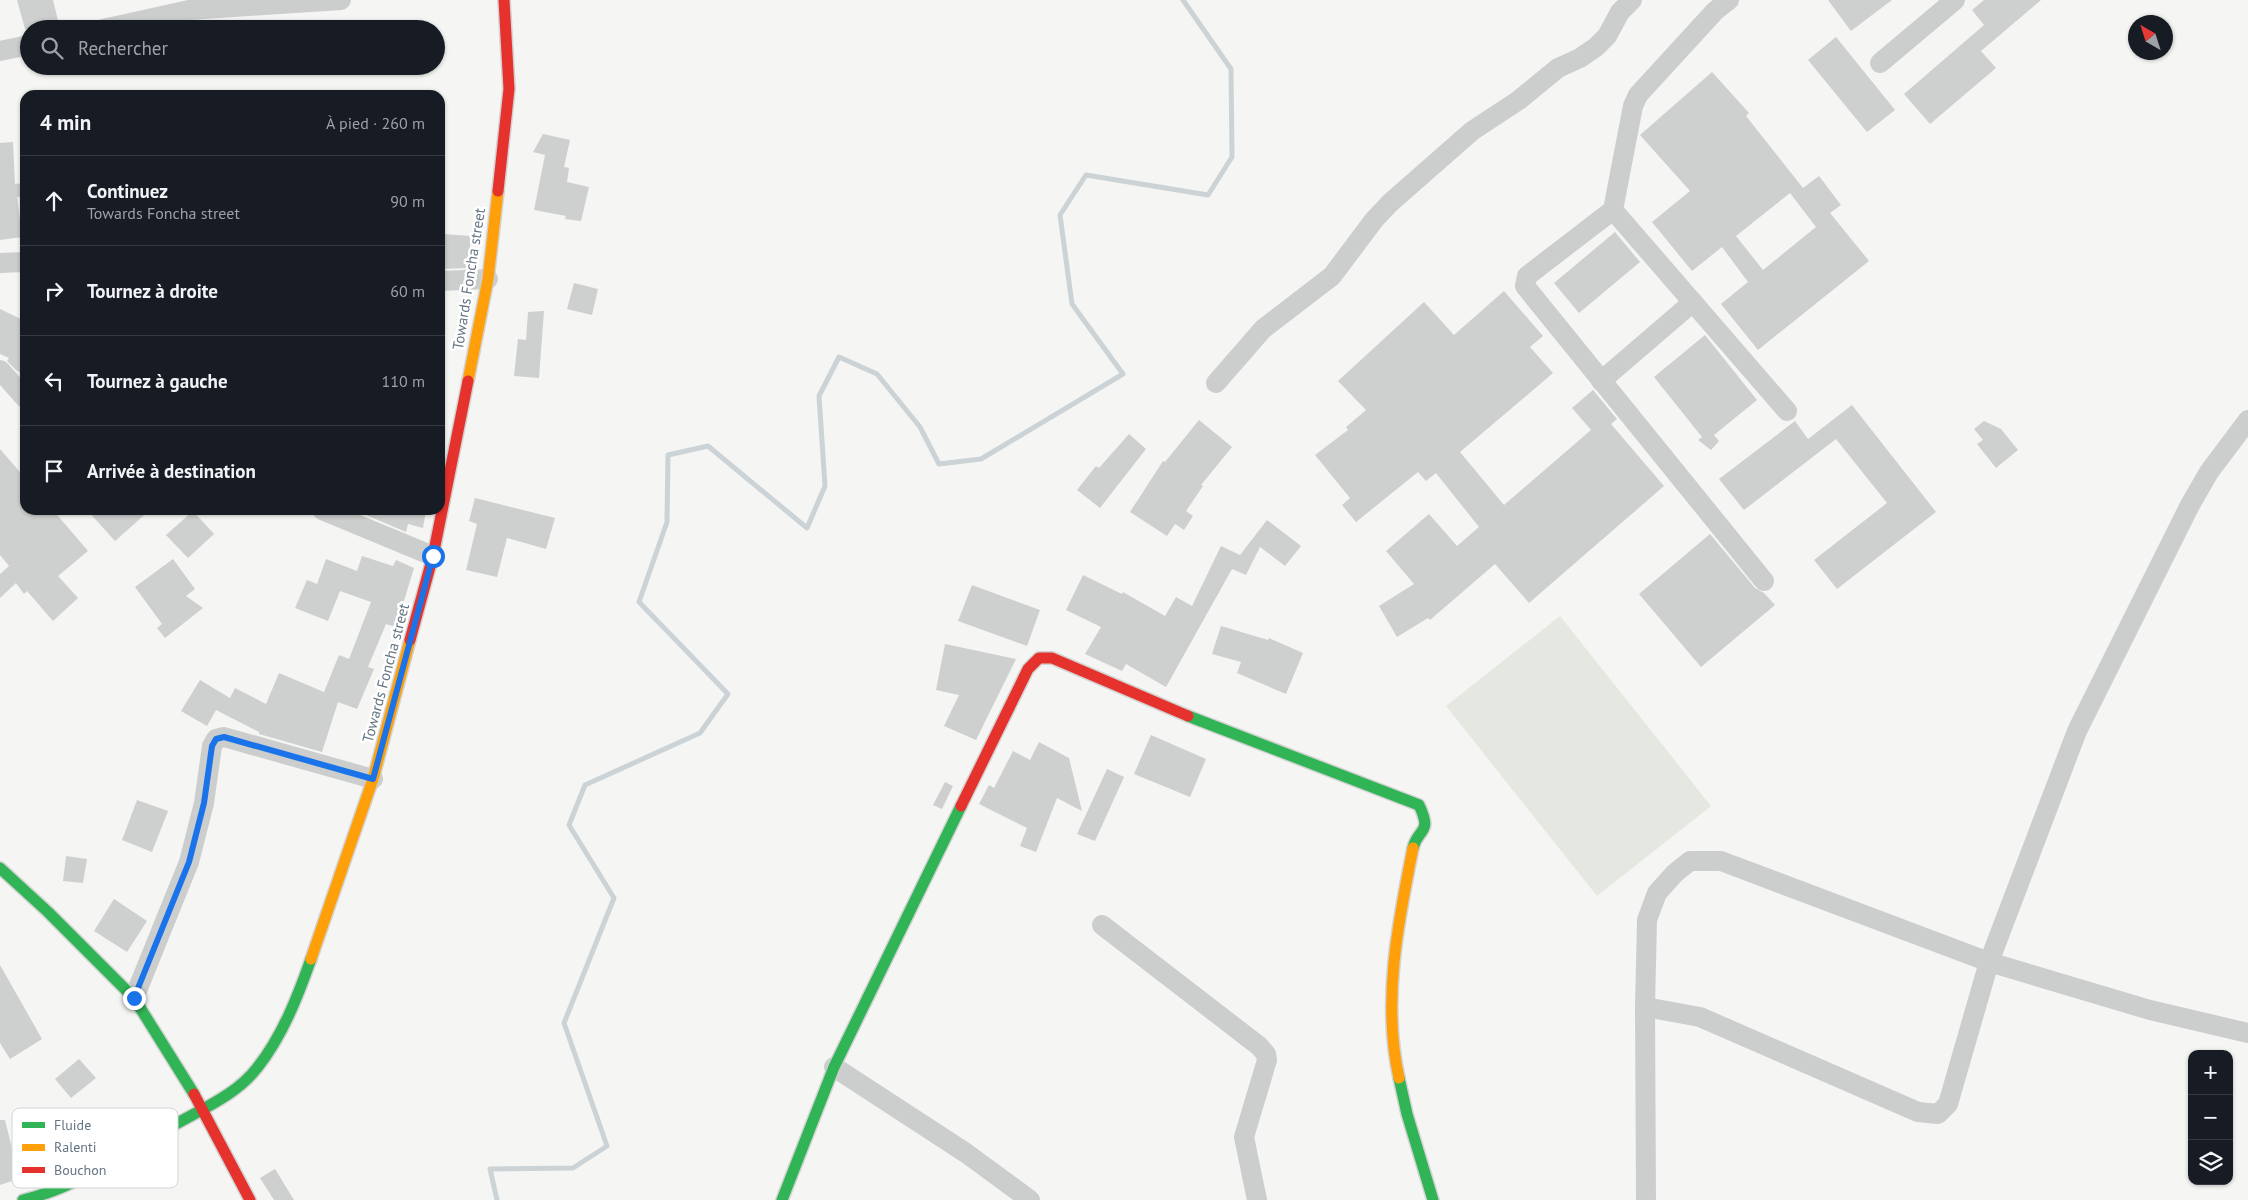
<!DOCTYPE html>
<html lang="fr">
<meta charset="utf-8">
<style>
body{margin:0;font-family:"PT Sans",sans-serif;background:#242831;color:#f1f3f6}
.controls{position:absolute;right:15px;bottom:15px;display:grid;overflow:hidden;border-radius:10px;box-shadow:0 1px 4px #0004}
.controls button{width:45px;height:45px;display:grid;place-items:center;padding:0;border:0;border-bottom:1px solid #363941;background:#171b24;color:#f1f3f6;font:25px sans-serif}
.compass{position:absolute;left:2128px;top:15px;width:45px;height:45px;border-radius:50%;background:#171b24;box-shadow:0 1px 4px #0004;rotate:321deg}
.stop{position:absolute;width:15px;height:15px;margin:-11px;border:4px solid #1a73e8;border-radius:50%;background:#fff}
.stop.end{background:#1a73e8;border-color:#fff;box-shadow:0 1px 5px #0008}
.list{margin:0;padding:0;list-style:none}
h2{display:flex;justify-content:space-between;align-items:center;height:65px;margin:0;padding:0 20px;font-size:21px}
h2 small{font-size:16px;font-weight:400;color:#9ea1a6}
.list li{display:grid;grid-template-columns:32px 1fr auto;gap:15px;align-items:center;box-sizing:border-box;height:90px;padding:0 20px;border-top:1px solid #363941}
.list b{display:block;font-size:19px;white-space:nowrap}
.list p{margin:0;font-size:16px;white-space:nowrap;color:#9ea1a6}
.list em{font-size:16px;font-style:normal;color:#9ea1a6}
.icon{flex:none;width:28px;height:28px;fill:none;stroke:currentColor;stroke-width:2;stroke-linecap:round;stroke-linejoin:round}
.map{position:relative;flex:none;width:2248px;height:1200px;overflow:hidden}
.search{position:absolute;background:#171b24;box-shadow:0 1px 4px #0004;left:20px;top:20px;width:425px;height:55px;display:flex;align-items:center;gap:12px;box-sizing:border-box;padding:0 18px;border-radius:28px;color:#9ea1a6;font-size:19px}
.panel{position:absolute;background:#171b24;box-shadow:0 1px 4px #0004;left:20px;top:90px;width:425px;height:425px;border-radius:15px}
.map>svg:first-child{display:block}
</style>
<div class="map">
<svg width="2248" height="1200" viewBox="0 0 2248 1200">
<rect width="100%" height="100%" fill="#f5f5f3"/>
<path fill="#e4e8e1" d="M1560 616 1711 806 1597 896 1446 706Z"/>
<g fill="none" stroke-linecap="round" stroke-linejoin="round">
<path stroke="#ccd3d6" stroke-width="5" d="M497 1200 490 1169 573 1168 607 1146 564 1023 614 898 569 825 585 785 700 733 728 694 639 602 667 522 668 455 708 446 807 528 825 486 819 396 839 357 877 374 920 427 939 464 981 459 1123 374 1072 304 1060 215 1086 175 1208 195 1232 157 1231 69 1183 0"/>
</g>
<g fill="#cecfcf" fill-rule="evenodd">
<path d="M17 0H53L60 29H25Z"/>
<path d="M1828 0H1892L1851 31Z"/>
<path d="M1984 0H2041L1981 51 1996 68 1930 124 1904 94 1984 25 1972 10Z"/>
<path d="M1836 37 1895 110 1867 132 1808 60Z"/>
<path d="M1712 72 1749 113 1746 116 1803 188 1819 176 1841 205 1830 213 1869 261 1758 350 1721 304 1748 282 1722 247 1692 271 1652 222 1690 191 1640 135ZM1790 193 1816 227 1763 270 1736 236Z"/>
<path d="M543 134 570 140 564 167 569 168 567 182 589 187 581 221 565 219 566 216 534 210 545 155 533 152Z"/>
<path d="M13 142 15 184 25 183V197H17L22 237 0 240V143Z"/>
<path d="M1615 232 1640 262 1579 313 1554 283Z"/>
<path d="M443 234 471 236 468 268 440 269Z"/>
<path d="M574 283 598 289 592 315 567 309Z"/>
<path d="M1504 291 1543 336 1530 347 1553 373 1460 452 1504 505 1591 430 1572 408 1593 390 1617 419 1611 424 1664 486 1529 603 1495 564 1430 620 1428 618 1397 637 1379 606 1414 584 1386 551 1429 514 1457 546 1479 527 1436 473 1426 481 1418 472 1356 522 1342 505 1350 498 1315 455 1348 430 1346 427 1366 410 1338 381 1424 302 1454 335Z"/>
<path d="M0 309 25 321V375L16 370 7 361 9 358 0 354Z"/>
<path d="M544 311 539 378 514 376 518 339 526 340 528 312Z"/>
<path d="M1705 335 1757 400 1714 435 1719 441 1711 450 1698 440 1702 437 1654 377Z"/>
<path d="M1852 405 1936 512 1837 589 1814 560 1887 503 1836 439 1744 510 1719 479 1795 421 1808 439Z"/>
<path d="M1199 420 1232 447 1201 485 1203 486 1186 511 1193 516 1184 530 1175 524 1167 536 1130 512 1163 461 1165 462Z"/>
<path d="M1984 421 2001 429 2018 450 1996 468 1977 444 1983 440 1974 429Z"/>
<path d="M1129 434 1146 449 1100 508 1077 490 1096 466 1099 468Z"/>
<path d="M0 449 25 478V510H53L88 551 58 576 78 598 53 621 27 591 24 594 16 583 0 598V574L9 566 0 555Z"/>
<path d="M475 498 555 518 546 549 507 538 497 577 466 570 477 524 469 521Z"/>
<path d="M87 510H150L115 541Z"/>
<path d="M367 510H426L423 528 408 524 406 532 366 515Z"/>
<path d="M193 511 214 534 188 558 166 535Z"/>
<path d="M1267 520 1301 546 1285 566 1260 547 1246 575 1232 569 1166 687 1126 664 1122 671 1085 654 1101 627 1066 610 1083 575 1122 594 1123 592 1165 616 1176 597 1192 606 1221 546 1240 555Z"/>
<path d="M1710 534 1755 588 1764 593 1775 605 1701 667 1639 594Z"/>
<path d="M362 556 393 566 396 560 414 568 396 627 386 624 368 667 374 669 357 709 338 702 322 752 259 734V732L216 710 207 726 181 711 200 680 230 698 235 688 266 704 279 673 324 692 339 655 349 659 371 602 340 591 328 621 295 608 307 580 317 584 326 559 357 571Z"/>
<path d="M173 559 195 589 186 596 203 608 165 638 157 628 162 624 135 587Z"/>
<path d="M972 585 1040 610 1027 646 958 621Z"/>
<path d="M1221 626 1268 640 1269 638 1303 653 1286 694 1237 673 1241 662 1212 654Z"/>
<path d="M945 644 1016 659 976 740 944 726 959 695 936 690Z"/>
<path d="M1151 735 1206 759 1190 797 1134 774Z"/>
<path d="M1039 742 1069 758 1082 811 1057 798 1036 852 1020 846 1027 828 979 804 989 785 994 788 1013 751 1030 760Z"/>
<path d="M1107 769 1124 777 1095 841 1077 834Z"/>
<path d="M945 782 953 786 942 809 933 805Z"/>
<path d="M137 800 168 811 152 852 122 840Z"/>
<path d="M66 856 87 859 83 883 63 881Z"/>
<path d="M114 899 147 921 127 952 94 931Z"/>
<path d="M0 965 42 1039 10 1059 0 1043Z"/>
<path d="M79 1059 96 1078 71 1098 55 1079Z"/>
<path d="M0 1120H5L13 1152 23 1150 27 1176 0 1185Z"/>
<path d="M275 1169 294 1200H274L260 1178Z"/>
</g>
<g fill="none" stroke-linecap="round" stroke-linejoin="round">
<g stroke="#d2d3d2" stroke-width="14">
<g id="fast">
<path d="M1188 716 1419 805C1433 835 1418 827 1413 848"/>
<path d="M0 868 48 912 134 998 194 1094"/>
<path d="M1399 1078 1407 1114 1433 1200"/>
<path d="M23 1200C76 1188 129 1151 176 1124 204 1108 237 1094 257 1068 282 1037 298 996 311 959"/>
<path d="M782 1200 834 1067 961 806"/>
</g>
</g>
<g stroke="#d2d3d2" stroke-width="14">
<g id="slow">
<path d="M468 381 488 279 498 191"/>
<path d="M311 959 373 779 410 640"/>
<path d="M1399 1078C1382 1002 1398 922 1413 848"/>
</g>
</g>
<g stroke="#d2d3d2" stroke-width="14">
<g id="jam">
<path d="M498 191 509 89 504 0"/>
<path d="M410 640 433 556 468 381"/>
<path d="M961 806 1028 669 1039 658H1052L1188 716"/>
<path d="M194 1094 250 1200"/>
</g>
</g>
<g stroke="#cccece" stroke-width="20">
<path d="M1729 0 1715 11 1638 95 1633 106 1613 210 1527 276 1525 286 1764 581"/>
<path d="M103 29 189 10 341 0"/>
<path d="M0 51 29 45"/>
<path d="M1880 63 1955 0"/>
<path d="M1613 210 1787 411"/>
<path d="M0 263 25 262"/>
<path d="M440 281 488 279"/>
<path d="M0 370 25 398"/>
<path d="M1601 381 1693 302"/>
<path d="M1216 383 1263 329 1332 276 1374 220 1390 203 1472 131 1519 100 1558 68 1580 58 1596 47 1607 36 1620 12 1632 0"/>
<path d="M322 510 433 556"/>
<path d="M1102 925 1259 1046 1266 1054 1267 1060 1244 1137 1257 1200"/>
<path d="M134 998 189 862 204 803 212 746 216 739 224 737 373 779"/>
<path d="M1645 1007 1700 1017 1918 1112 1938 1114 1948 1104 1989 962 2077 731 2190 505 2209 472 2248 420"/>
<path d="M834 1067 966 1153 1030 1200"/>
<path d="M1646 1200 1645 1007 1647 920 1657 893 1675 873 1690 861H1721L1989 962 2150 1010 2248 1033"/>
</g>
<use href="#fast" stroke="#30b455" stroke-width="11"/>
<use href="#slow" stroke="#ff9f0a" stroke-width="11"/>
<use href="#jam" stroke="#e5322d" stroke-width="11"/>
</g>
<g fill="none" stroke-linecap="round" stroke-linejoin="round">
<path stroke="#1a73e8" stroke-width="6" d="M134 998 189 862 204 803 212 746 216 739 224 737 373 779 433 556"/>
</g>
<g text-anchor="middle" stroke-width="5" stroke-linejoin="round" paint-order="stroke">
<g font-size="15" fill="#657583" stroke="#fff">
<text transform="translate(469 279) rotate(-81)" y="5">Towards Foncha street</text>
<text transform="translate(386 673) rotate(-75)" y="5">Towards Foncha street</text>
</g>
</g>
<rect x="12" y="1108" width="166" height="80" rx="8" fill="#fff" stroke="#d1d6da" stroke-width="1"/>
<rect x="22" y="1122" width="23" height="6" fill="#30b455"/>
<rect x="22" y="1144" width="23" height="7" fill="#ff9f0a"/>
<rect x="22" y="1167" width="23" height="6" fill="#e5322d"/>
<g font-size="14" fill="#657583">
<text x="54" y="1130">Fluide</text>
<text x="54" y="1152">Ralenti</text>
<text x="54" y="1175">Bouchon</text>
</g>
</svg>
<div class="controls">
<button>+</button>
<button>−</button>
<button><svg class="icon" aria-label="layers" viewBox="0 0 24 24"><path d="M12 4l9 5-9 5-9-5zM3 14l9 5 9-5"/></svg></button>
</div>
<svg class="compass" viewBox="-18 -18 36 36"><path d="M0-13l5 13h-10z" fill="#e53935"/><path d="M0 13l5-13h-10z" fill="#9ea1a6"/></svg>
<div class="stop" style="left:433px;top:556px"></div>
<div class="stop end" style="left:134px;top:998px"></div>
<div class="search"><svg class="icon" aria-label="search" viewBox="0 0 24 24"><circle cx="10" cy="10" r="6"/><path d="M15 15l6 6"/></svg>Rechercher</div>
<section class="panel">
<h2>4 min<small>À pied · 260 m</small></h2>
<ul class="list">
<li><svg class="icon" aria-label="ahead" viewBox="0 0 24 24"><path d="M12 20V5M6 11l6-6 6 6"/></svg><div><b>Continuez</b><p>Towards Foncha street</p></div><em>90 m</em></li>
<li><svg class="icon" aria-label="right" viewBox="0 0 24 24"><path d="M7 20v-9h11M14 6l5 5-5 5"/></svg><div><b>Tournez à droite</b></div><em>60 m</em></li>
<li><svg class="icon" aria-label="left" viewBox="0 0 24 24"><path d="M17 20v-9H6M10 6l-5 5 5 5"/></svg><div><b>Tournez à gauche</b></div><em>110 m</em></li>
<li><svg class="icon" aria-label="arrive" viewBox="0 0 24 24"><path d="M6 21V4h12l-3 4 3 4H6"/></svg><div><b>Arrivée à destination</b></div></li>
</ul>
</section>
</div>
